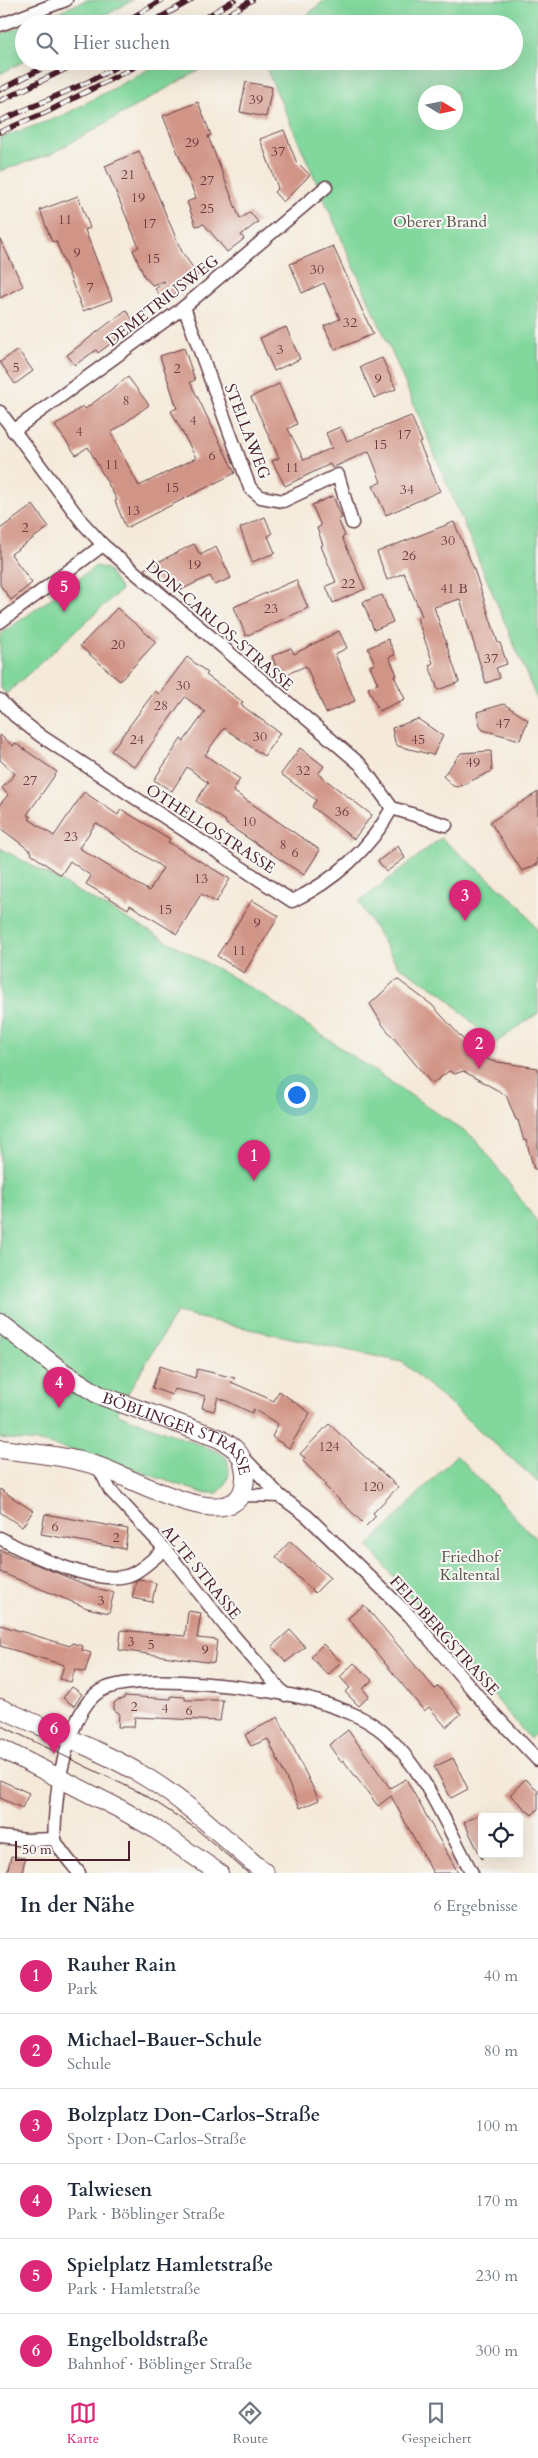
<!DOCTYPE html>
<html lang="de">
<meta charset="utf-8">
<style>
body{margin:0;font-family:Cardo,serif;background:#f6f6f7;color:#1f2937}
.controls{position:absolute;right:15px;bottom:15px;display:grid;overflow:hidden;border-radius:5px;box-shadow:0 5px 20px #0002}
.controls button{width:45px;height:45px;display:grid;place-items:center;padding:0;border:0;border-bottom:1px solid #e0e1e3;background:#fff;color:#1f2937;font:25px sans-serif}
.compass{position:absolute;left:418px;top:85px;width:45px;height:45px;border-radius:50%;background:#fff;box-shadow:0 5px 20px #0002;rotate:100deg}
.scale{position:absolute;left:15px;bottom:12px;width:115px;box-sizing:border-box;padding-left:5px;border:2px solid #4a1f2b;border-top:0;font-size:14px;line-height:18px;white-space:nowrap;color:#4a1f2b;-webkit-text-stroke:4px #f6f6f2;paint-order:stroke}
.you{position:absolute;left:296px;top:1094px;width:18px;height:18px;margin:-12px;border:4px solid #fff;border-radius:50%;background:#1a73e8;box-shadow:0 0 0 8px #1a73e833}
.badge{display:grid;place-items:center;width:32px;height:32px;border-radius:50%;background:#db2777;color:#fff;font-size:16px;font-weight:700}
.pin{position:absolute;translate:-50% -41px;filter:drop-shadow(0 1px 2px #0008)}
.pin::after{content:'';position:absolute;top:26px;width:18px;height:15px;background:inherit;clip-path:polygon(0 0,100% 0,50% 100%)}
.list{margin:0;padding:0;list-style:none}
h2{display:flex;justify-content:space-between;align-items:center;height:65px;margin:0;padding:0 20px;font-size:21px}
h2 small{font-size:16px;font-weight:400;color:#747a83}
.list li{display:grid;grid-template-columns:32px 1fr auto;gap:15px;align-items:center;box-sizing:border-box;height:75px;padding:0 20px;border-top:1px solid #e0e1e3}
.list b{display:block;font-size:19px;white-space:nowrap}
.list p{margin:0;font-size:16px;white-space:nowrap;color:#747a83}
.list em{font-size:16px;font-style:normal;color:#747a83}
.icon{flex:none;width:28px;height:28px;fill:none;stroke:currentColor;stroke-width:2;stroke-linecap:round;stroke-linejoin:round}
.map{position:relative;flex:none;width:538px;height:1873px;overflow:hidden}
.search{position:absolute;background:#fff;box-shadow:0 5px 20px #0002;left:15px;right:15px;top:15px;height:55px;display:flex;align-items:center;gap:12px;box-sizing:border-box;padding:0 18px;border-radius:28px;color:#747a83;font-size:19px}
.sheet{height:515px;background:#fff}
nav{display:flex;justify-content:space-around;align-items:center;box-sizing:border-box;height:70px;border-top:1px solid #e0e1e3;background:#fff;font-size:14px;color:#747a83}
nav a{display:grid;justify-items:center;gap:2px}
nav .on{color:#db2777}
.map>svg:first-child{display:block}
</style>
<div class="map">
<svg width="538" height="1873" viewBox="0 0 538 1873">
<rect width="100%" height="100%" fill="#f6f6f2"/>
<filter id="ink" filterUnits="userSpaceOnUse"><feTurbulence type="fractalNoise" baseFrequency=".02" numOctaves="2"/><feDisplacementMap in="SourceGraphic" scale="10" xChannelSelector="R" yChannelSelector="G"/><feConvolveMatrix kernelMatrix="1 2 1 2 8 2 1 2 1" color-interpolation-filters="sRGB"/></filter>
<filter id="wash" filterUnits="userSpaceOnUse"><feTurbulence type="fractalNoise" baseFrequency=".0096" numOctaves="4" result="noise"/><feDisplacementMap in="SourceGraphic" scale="20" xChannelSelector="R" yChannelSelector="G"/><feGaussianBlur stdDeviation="1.12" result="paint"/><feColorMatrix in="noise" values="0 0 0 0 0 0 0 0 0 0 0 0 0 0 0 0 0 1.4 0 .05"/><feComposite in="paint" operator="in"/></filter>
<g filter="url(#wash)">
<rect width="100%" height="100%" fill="#f5eada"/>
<g fill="#81d79c" stroke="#667b64" fill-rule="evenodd">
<path d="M87 0H133L90 24H28Z"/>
<path d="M325 0H538V702L397 364 263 61H514V24H296ZM426 92H456V122H426Z"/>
<path d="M24 26V61L0 74V34Z"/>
<path d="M164 61H215L51 154 0 171V138L62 116Z"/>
<path d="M96 566 107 569 121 590 6 694 0 687V635Z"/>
<path d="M441 838 519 904 538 931V1013L494 1044 442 993 397 965 359 902Z"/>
<path d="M0 848 255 990 477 1140 538 1223V1482L402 1362 176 1313 116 1413 219 1452 227 1458C231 1473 229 1482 218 1493H203L102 1459 45 1443 0 1438Z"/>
<path d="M456 1455 538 1541V1731L530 1739 368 1546Z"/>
</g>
<g id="blocks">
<g fill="#d19587" fill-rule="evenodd">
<path d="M246 82 272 87 266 117 240 112Z"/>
<path d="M198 102 211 135 208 136 240 219 250 212 258 222 241 235 244 239 227 252 204 224 196 226 187 202 196 198 163 116Z"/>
<path d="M284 130 296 161 310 175 283 202 274 192 278 188 260 139Z"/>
<path d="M139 151 182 252 198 275 166 302 155 289 165 282 164 281 152 285 144 276 133 250 139 247 105 166Z"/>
<path d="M78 196 90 228 85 230 112 300 83 311 56 241 52 242 40 210Z"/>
<path d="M0 239 23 286 0 298Z"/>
<path d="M333 246 373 334 335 350 324 326 340 319 324 283 302 293 290 264Z"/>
<path d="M126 310 136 325 98 353 96 350 75 365 67 355Z"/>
<path d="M286 327 300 359 274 371 260 338Z"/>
<path d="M184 348 195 380 190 382 235 473 126 528 115 501 117 500 88 447 76 455 55 426 83 406 85 409 128 377 149 405 111 433 139 486 196 458 171 411 177 408 160 356Z"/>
<path d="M18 350 33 371 15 384 0 362Z"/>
<path d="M382 358 396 389 374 398 360 367Z"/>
<path d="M279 384 297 424 288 429 304 460 332 448 326 433 340 427 347 441 411 416 422 442 419 443 440 491 386 515 373 486 381 482 369 451 332 468 330 464 285 486 272 461 279 458 251 397Z"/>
<path d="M333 496 342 518 338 519 345 536 342 537 365 589 333 603 326 586 336 582 321 546 323 545 317 528 321 526 312 505Z"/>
<path d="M33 505 49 527 11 554 32 583 11 600 0 585V529Z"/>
<path d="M265 517 272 534 268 536 275 553 252 562 240 528Z"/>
<path d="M454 522 474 569 498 643H500L507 664 496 668 500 678 486 683 460 599 434 607 459 682 438 690 429 665 433 663 417 618 422 616 404 573 387 580 377 552Z"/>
<path d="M194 544 200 555 216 547 231 578 215 585 210 576 172 594 144 569Z"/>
<path d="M296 580 308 608 246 636 234 607Z"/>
<path d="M382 595 393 622 374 630 363 602Z"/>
<path d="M117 608 156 642 120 681 80 646Z"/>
<path d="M339 631 347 648 335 654 355 701 326 713 306 666 280 677 272 656 291 648 294 654Z"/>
<path d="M388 639 395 655 389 657 397 675 394 676 405 699 379 711 368 688 378 684 370 666 375 664 368 648Z"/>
<path d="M187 657 208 673 206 675 243 702 241 705 280 733 264 756 224 728 205 755 240 779 233 791 320 850 304 875 225 823 226 821 196 801 208 783 187 767 172 791 154 780 181 739 184 741 205 712 185 697 135 767 111 751 155 691 159 694Z"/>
<path d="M504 704 528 720 520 740 483 730 480 726 477 712Z"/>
<path d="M418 719 443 736 433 755 398 746 395 742 392 728Z"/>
<path d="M0 735 13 746 15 743 57 772 27 815 31 817 29 819 54 836 84 792 118 815 121 809 134 817 170 839 168 842 230 879 216 902 201 894 177 934 130 905 128 909 86 884 91 876 70 861 61 875 31 854 32 852 0 828V804L8 795 2 788 15 774 0 760ZM96 823 163 868 149 891 79 848Z"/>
<path d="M300 748 324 766 318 774 372 815 354 839 312 807 316 800 281 774Z"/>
<path d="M491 751 492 771 458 787 453 786 443 776 461 753Z"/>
<path d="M538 792V864L522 871 490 822Z"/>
<path d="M398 846 405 858 386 872 378 861Z"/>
<path d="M252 900 279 916 244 973 217 956Z"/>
<path d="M397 979 432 1005 471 1048 491 1061 538 1068V1169H534L526 1140 524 1141 518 1120H516L506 1095 463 1071 455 1074 449 1071 432 1084 382 1024 370 1004Z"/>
<path d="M160 1366 195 1378 197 1369 235 1378 231 1382 274 1401 279 1391 310 1413 289 1448 272 1437 278 1424 253 1409 252 1413 218 1397 214 1411 202 1408 205 1396 174 1389 172 1395 152 1388Z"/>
<path d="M329 1424 398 1487 373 1513 376 1516 366 1526 324 1485 326 1484 303 1461 305 1458 300 1454Z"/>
<path d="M0 1489 33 1511 22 1527 0 1512Z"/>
<path d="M45 1514 128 1529 125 1549 41 1534Z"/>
<path d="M290 1541 330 1578 315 1593 276 1557Z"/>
<path d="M0 1550 94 1588 114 1592 109 1613 87 1608 0 1572Z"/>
<path d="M139 1579 156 1583 152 1602 132 1598 136 1581Z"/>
<path d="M364 1605 435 1689 438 1686 461 1714 446 1727 429 1707 424 1711 348 1618Z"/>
<path d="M188 1611 201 1613 197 1638 217 1640 214 1663 119 1650 121 1630 185 1636Z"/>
<path d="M0 1625 70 1646 72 1643 83 1646 82 1650 91 1653 85 1672 75 1669 71 1682 60 1679 64 1665 0 1646Z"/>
<path d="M290 1630 305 1647 286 1662 272 1646Z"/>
<path d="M323 1644 341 1662 328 1675 311 1657Z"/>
<path d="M354 1663 372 1680 363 1689 369 1696 359 1706 345 1692 350 1688 340 1677Z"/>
<path d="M72 1687 82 1694 74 1706 63 1698Z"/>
<path d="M124 1696 171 1699V1696L185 1697V1700H223L220 1721 135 1717 134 1727H118L119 1713 114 1710V1703L118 1700 124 1699Z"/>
<path d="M278 1717 319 1800 300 1808 268 1739 251 1746 245 1735Z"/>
<path d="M348 1730 390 1788 406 1779 458 1873H433L391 1796 378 1806 343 1760 341 1762 329 1745Z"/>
<path d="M453 1758 468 1789 451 1798 434 1767Z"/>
<path d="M525 1779 538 1790V1809L532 1815 510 1795Z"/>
<path d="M0 1780 29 1793 22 1808 0 1798Z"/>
<path d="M482 1813V1859L464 1822Z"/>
<path d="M11 1856 25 1858 22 1873H7Z"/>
</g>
</g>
</g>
<g filter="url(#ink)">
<use href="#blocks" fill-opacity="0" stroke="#643d45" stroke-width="1"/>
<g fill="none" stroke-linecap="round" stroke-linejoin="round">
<g stroke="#643d45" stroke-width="15">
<g id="minor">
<path d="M0 25 66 0"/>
<path d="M184 307 250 488 261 497 283 501 338 475 352 523"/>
<path d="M0 412 82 522 103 545 361 765 392 808 446 825"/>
<path d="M13 431 184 307 326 187"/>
<path d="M0 622 103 545"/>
<path d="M0 700 14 715 41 736 292 901C334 881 370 849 392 808"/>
<path d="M243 1457 280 1496 307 1516 409 1615 490 1710 538 1760"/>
<path d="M98 1466 110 1490 165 1549 226 1627 285 1695"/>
<path d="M237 1500 248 1495 280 1496"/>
<path d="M0 1538C28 1554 104 1590 134 1573 145 1567 155 1557 165 1549"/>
<path d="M0 1837 27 1840 55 1839"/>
<path d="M79 1873C73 1865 57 1848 55 1839 53 1830 58 1781 61 1771 66 1749 78 1704 100 1691 138 1670 273 1689 316 1701 339 1708 366 1717 384 1733 425 1770 446 1825 472 1873"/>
</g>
</g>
<g stroke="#643d45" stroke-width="20">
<g id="secondary">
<path id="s1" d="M0 1323 63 1372 99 1395 218 1438C232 1446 242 1451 244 1468 246 1475 245 1483 243 1490 227 1535 127 1475 98 1466 66 1456 33 1453 0 1449"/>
<path d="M0 1708C50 1731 102 1750 149 1779 191 1805 227 1841 265 1873"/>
<path d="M0 1748 122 1810 155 1829 219 1873"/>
</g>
</g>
<use href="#minor" stroke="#fff" stroke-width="12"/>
<use href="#secondary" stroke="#fff" stroke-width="18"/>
<path stroke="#4a1f2b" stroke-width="1" d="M0 1725 145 1795 195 1828 248 1873"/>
<g stroke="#4a1f2b" stroke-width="5.5">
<g id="rail">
<path d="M121 24 162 0"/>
<path d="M149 24 191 0"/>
<path d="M195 24 234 0"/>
<path d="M212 24 252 0"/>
<path d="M0 90 56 61"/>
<path d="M0 101 82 61"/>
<path d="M0 121 88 82 127 61"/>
<path d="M0 132 47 112 146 61"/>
</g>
</g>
<use href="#rail" stroke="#f6f6f2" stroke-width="4" stroke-dasharray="11" stroke-linecap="butt"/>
</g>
</g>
<g text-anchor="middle" stroke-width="4" stroke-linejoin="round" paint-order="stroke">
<g font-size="14" fill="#6c3c42">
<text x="256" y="104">39</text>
<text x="192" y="147">29</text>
<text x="278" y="156">37</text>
<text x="128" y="179">21</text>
<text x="207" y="185">27</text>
<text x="138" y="202">19</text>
<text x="207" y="213">25</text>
<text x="65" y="224">11</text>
<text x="149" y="228">17</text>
<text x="77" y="257">9</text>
<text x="153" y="263">15</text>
<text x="317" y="274">30</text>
<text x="90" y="292">7</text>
<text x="350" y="327">32</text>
<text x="280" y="354">3</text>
<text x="16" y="372">5</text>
<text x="177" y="373">2</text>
<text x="378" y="383">9</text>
<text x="126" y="405">8</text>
<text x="193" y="425">4</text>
<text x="79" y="436">4</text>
<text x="404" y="439">17</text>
<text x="380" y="449">15</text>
<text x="212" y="460">6</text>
<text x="112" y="469">11</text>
<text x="292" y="472">11</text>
<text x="172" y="492">15</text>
<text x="407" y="494">34</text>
<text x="133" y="515">13</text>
<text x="25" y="532">2</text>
<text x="448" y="545">30</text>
<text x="409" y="560">26</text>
<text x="194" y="569">19</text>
<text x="348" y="588">22</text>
<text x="454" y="593">41 B</text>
<text x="271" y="613">23</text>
<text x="118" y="649">20</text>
<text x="491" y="663">37</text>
<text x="183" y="690">30</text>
<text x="161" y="710">28</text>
<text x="503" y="728">47</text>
<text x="260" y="741">30</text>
<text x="137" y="744">24</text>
<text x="418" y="744">45</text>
<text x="473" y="767">49</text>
<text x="303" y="775">32</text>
<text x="30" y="785">27</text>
<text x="342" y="816">36</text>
<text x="249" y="826">10</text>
<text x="71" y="841">23</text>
<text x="283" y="849">8</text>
<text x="295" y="857">6</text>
<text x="201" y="883">13</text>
<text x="165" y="914">15</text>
<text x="257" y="927">9</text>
<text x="239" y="955">11</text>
<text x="329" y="1451">124</text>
<text x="373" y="1491">120</text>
<text x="55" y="1531">6</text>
<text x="116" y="1542">2</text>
<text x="101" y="1605">3</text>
<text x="131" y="1646">3</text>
<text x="151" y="1649">5</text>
<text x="205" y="1654">9</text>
<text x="134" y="1711">2</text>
<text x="165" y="1713">4</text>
<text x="189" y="1715">6</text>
</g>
<g font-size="16" fill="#5a564d" stroke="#f6f6f2">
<text x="440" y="227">Oberer Brand</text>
<text x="470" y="1562">Friedhof<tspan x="470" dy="18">Kaltental</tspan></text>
</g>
<g font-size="16" fill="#4a1f2b" stroke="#f6f6f2">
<text transform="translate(162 300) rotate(-38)" y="6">DEMETRIUSWEG</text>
<text transform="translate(248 431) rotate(69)" y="6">STELLAWEG</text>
<text transform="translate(220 625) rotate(41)" y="6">DON-CARLOS-STRASSE</text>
<text transform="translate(211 828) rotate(33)" y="6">OTHELLOSTRASSE</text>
<text dy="6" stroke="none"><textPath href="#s1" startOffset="212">BÖBLINGER STRASSE</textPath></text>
<text transform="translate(202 1572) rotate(51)" y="6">ALTE STRASSE</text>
<text transform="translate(445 1635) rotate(48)" y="6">FELDBERGSTRASSE</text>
</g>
</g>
</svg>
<div class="controls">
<button><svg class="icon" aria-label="locate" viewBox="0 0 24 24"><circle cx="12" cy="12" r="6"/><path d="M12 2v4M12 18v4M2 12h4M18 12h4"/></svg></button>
</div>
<svg class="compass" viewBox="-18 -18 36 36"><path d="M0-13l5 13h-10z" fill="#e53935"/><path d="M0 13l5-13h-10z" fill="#747a83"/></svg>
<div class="scale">50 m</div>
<div class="you"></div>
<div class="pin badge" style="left:254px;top:1181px">1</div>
<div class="pin badge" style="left:479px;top:1069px">2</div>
<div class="pin badge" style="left:465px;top:921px">3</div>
<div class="pin badge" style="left:59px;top:1408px">4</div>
<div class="pin badge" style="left:64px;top:612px">5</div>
<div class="pin badge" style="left:54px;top:1754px">6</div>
<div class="search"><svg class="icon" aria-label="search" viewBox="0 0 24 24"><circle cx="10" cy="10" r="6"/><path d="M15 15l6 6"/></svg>Hier suchen</div>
</div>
<section class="sheet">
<h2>In der Nähe<small>6 Ergebnisse</small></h2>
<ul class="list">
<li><span class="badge">1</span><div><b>Rauher Rain</b><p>Park</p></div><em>40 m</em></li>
<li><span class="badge">2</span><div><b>Michael-Bauer-Schule</b><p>Schule</p></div><em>80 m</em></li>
<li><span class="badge">3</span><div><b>Bolzplatz Don-Carlos-Straße</b><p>Sport · Don-Carlos-Straße</p></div><em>100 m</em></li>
<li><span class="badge">4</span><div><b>Talwiesen</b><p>Park · Böblinger Straße</p></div><em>170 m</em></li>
<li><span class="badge">5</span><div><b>Spielplatz Hamletstraße</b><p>Park · Hamletstraße</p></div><em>230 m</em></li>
<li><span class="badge">6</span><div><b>Engelboldstraße</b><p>Bahnhof · Böblinger Straße</p></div><em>300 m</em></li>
</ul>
</section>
<nav>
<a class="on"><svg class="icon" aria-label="map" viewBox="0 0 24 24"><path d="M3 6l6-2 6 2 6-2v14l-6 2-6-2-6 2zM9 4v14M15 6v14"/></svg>Karte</a>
<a><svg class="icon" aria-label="directions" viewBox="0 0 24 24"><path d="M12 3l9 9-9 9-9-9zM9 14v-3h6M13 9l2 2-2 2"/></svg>Route</a>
<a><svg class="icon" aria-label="saved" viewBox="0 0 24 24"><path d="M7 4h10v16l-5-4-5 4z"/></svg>Gespeichert</a>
</nav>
